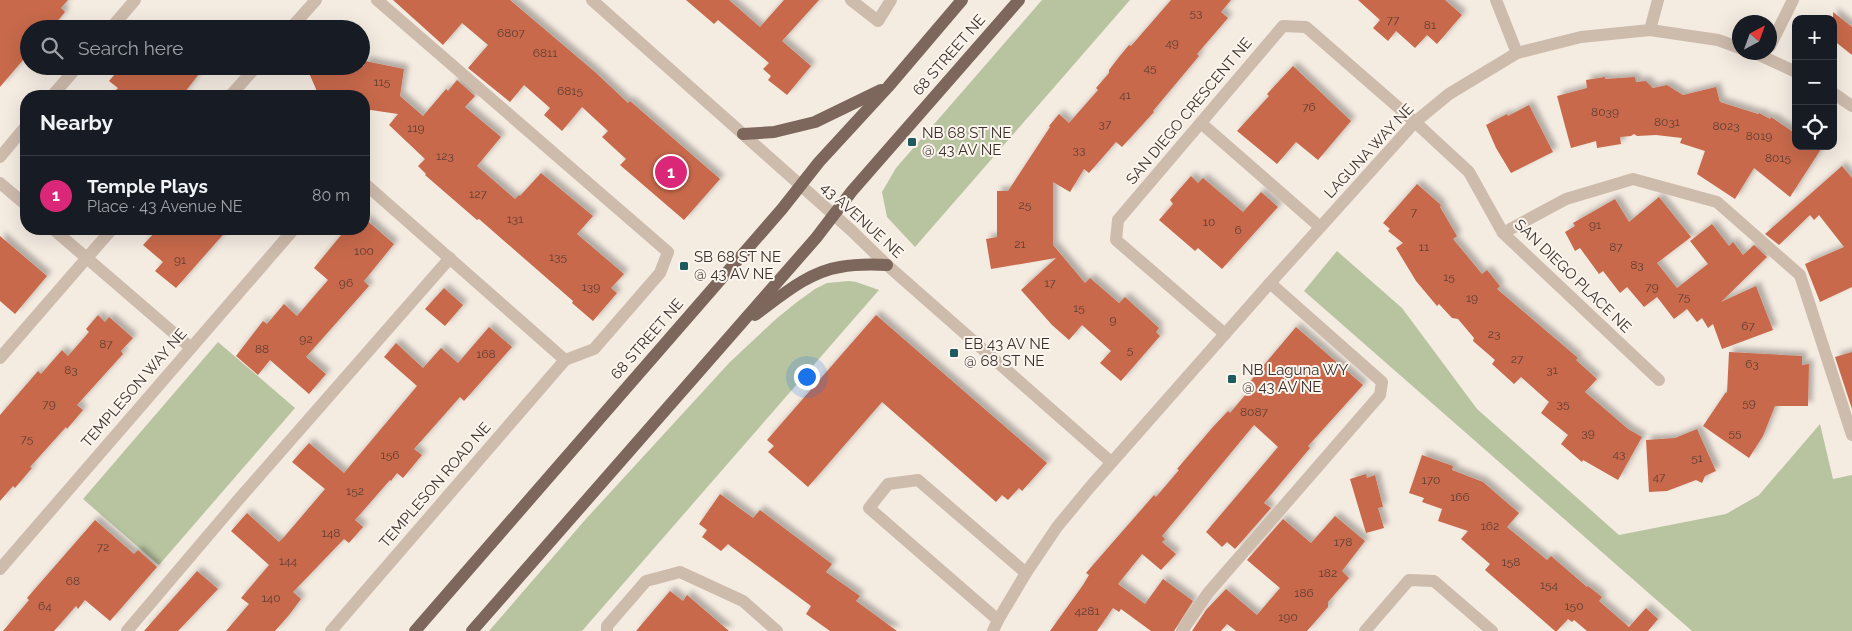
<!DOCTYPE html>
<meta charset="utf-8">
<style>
body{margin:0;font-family:Raleway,sans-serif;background:#20242c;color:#f1f3f6}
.controls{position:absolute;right:15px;top:15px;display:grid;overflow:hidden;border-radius:10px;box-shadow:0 5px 20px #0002}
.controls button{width:45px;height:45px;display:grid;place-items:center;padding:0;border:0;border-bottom:1px solid #363941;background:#171b24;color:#f1f3f6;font:25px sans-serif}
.compass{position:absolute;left:1732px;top:15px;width:45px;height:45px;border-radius:50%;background:#171b24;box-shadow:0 5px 20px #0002;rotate:41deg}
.you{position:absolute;left:806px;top:376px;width:18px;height:18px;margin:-12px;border:4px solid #fff;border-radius:50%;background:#1a73e8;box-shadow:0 0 0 8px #1a73e833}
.badge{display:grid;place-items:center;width:32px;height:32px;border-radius:50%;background:#db2777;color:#fff;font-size:16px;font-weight:700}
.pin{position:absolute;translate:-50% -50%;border:2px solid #fff;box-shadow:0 1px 5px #0006}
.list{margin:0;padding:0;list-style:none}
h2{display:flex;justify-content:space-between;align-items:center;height:65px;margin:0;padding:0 20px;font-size:21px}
h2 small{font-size:16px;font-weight:400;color:#9ea1a6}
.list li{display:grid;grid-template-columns:32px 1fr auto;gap:15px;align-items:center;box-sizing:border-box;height:80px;padding:0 20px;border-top:1px solid #363941}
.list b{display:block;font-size:19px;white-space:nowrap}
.list p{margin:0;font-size:16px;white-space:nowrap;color:#9ea1a6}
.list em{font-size:16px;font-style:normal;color:#9ea1a6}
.icon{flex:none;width:28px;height:28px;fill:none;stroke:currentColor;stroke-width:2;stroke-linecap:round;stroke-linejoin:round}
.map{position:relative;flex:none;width:1852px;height:631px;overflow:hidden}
.search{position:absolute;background:#171b24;box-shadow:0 5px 20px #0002;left:20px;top:20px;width:350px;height:55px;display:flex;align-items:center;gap:12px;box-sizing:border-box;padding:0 18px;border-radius:28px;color:#9ea1a6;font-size:19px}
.panel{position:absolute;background:#171b24;box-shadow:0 5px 20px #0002;left:20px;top:90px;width:350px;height:145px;border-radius:20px}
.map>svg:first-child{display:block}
</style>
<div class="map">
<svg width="1852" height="631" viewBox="0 0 1852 631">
<defs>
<filter id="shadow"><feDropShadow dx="4.5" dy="-4.5" stdDeviation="2.5" flood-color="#0004"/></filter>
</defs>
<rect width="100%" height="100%" fill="#f4ebe1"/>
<g fill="#b8c4a0">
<path d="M1042 0H1130L915 247 887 217 882 192 896 168Z"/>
<path d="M1337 251 1402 308 1477 409 1619 535 1726 514 1759 495 1820 424 1833 479 1852 475V631H1692L1304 291Z"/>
<path d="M849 281 856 282 879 290 582 631H489L585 520 730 362 776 319 797 302 815 289 827 283Z"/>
<path d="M218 342 295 408 159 565 83 499Z"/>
</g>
<g fill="#c8694b" filter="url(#shadow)">
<path d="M0 0H68L61 8 65 12 51 29H29V53L0 87Z"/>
<path d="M393 0H510L595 72 628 103 630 101 720 179 684 220 620 165 626 159 602 137 608 131 582 107 562 131 544 115 550 108 524 85 510 102 468 68 488 45 462 23 443 45Z"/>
<path d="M686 0H729L760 27 784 0H819L782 41 811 66 787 95 768 80 771 76 763 69 769 63 718 20 714 24Z"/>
<path d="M1171 0H1231L1221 12 1228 18 1197 54 1199 56 1153 111 1154 112 1122 147 1116 142 1089 173 1084 169 1070 192 1053 182V245L1085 283 1090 278 1119 303 1125 297 1159 328 1156 332 1160 336 1121 381 1100 363 1111 351 1082 325 1069 340 1052 325 1021 290 1056 258 991 269 986 239 997 237V191H1008L1050 127 1049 126 1059 114 1069 123 1098 90 1096 88 1109 73V70L1119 57 1129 45 1131 46Z"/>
<path d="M1358 0H1445L1462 15 1437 44 1427 35 1415 48 1396 31 1388 41 1373 28 1380 20Z"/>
<path d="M1833 12 1852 27V55L1833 40Z"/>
<path d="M365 61 404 69 400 96 423 116 446 89 448 91 457 80 475 96 465 107 501 137 477 166 515 199 519 195 520 196 541 173 593 216 577 234 624 274 611 288 617 293 593 321 572 303 573 301 479 219 477 220 425 175 426 174 418 166 425 159 389 125 398 114 364 109V96H319L306 66H364Z"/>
<path d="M122 66H128L136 74 143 66H205L182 96H111L118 88 109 81Z"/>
<path d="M1293 66 1351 121 1318 160 1296 142 1277 164 1237 131 1269 96 1267 94Z"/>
<path d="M1605 77V79L1635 77 1636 82 1646 81 1653 88 1667 85 1683 95 1716 87 1720 102 1758 114 1759 113 1770 119 1771 117 1796 134V146H1823L1790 197 1754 168 1735 199 1697 174 1705 151 1680 143 1682 138 1656 135 1637 136 1634 134 1631 136 1620 137 1621 144 1597 148 1596 141 1571 148 1557 96 1587 88 1586 80Z"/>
<path d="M1529 105 1553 152 1511 173 1496 148 1486 125 1507 114 1508 116Z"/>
<path d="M1842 166 1852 178V287L1820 302 1805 264 1844 247 1819 215 1814 220 1810 215 1779 245 1765 234Z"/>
<path d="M1191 176 1198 183 1203 178 1243 212 1261 192 1278 207 1222 269 1198 248 1195 251 1159 220 1173 204 1170 200Z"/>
<path d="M1417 184 1441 205 1440 207 1457 236 1453 239 1482 274 1487 270 1500 286 1497 289 1578 358 1576 360 1597 379 1585 392 1628 429 1642 437 1618 480 1583 460 1582 462 1561 444 1568 435 1541 413 1549 402 1521 377 1514 384 1492 364 1495 360 1473 341 1474 338 1458 319 1452 318 1439 304 1437 306 1416 281 1396 248 1403 243 1388 231 1390 229 1383 223Z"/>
<path d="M1659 197 1691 237 1657 263 1677 288 1708 264 1690 241 1712 224 1729 246 1733 242 1743 255 1754 245 1767 257 1721 302 1756 286 1773 330 1722 349 1713 324 1708 328 1702 318 1697 322 1687 309 1674 319 1657 297 1644 307 1627 287 1620 293 1603 271 1599 274 1580 248 1575 251 1565 232 1575 226 1573 223 1615 199 1629 222Z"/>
<path d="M364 218 394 244 364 281 369 286 306 357 326 374 309 394 270 360 258 375 236 356 263 321 267 324 284 304 297 316 328 280 314 268 346 229H364Z"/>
<path d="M158 229H228L176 288 155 271 163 262 143 245Z"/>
<path d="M0 236 47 276 15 314 0 301Z"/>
<path d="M444 288 463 305 445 326 425 309Z"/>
<path d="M98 315 105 322 109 317 133 338 121 351 123 354 77 405 83 410 67 429 66 427 30 467 32 468 15 488 13 486 0 501V415L38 371 41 374 62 350 68 356 89 332 86 329Z"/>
<path d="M876 315 1047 463 1022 491 1019 488 1008 500 1002 495 996 502 882 402 808 487 768 452 774 446 767 440Z"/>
<path d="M489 327 512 347 464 401 460 397 414 449 422 455 403 478 397 473 391 481 390 480 355 520 363 527 349 543 344 539 293 592 301 599 289 615 275 631H226L249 604 241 598 269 565 231 531 247 513 279 542 285 536 325 489 292 462 309 443 344 473 417 386 384 357 396 343 423 368 441 348 458 363Z"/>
<path d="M1296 327 1363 385 1308 446 1310 448 1264 503 1271 508 1235 549 1227 542 1222 547 1206 532 1278 447 1254 425 1162 536 1165 539 1162 542 1176 554 1161 570 1142 554 1118 584 1145 604 1163 579 1193 601 1174 631H1151L1121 609 1119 612 1113 608 1097 631H1050L1083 585 1089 575 1086 573 1154 495 1156 497 1179 470 1177 469 1212 428 1228 411 1230 413 1251 388 1247 385Z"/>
<path d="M1729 352 1802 356V365L1809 364 1808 406H1775L1763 436 1749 458 1703 426 1726 392 1727 393Z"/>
<path d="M1852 352V409L1835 357Z"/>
<path d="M1697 429 1716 471 1705 476 1702 483 1696 480 1667 491 1649 492 1646 440 1675 438Z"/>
<path d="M1422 455 1453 466 1452 470 1483 482 1519 513 1507 527 1547 560 1551 556 1587 587 1588 586 1602 597 1599 601 1629 627 1646 608 1658 619 1648 631H1587L1574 620 1572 622 1568 619 1557 631H1555L1485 570 1490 564 1461 539 1468 531 1438 521 1442 509 1422 502 1424 498 1409 493Z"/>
<path d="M1366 474 1367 478 1375 475 1383 507 1378 508 1384 528 1366 533 1350 479Z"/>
<path d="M720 494 753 518 760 510 832 564 826 572 860 596 856 601 897 631H830L806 614 811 606 733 548 728 544 721 551 702 537 707 530 699 524Z"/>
<path d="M1335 516 1365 541 1342 571 1349 578 1328 602V607L1307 631H1236L1227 624 1221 631H1192L1206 610 1226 589 1257 615 1280 588 1247 560 1283 519 1311 543Z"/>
<path d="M95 520 134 554 138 550 157 567 110 621 85 600 78 609 76 606 54 631H3L29 600 27 598Z"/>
<path d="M197 571 218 589 178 631H144Z"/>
<path d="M670 591 683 601 687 595 729 631H636Z"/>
</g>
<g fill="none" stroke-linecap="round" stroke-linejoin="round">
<g stroke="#cdbbac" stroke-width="12">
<path d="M592 0 852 231 887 265 1111 462"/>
<path d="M851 0 878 21 891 0"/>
<path d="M1496 0 1517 53"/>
<path d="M110 29 135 0"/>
<path d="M290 29 316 0"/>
<path d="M1650 30 1658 0"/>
<path d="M1770 46 1793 0"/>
<path d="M1753 52 1796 72"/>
<path d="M1833 93 1852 106"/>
<path d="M52 96 78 66"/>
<path d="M230 96 257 66"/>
<path d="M1201 123 1320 227"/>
<path d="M0 157 26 126"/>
<path d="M0 183 26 205"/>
<path d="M364 183 565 360"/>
<path d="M53 229 190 347"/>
<path d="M1503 233 1566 199 1633 179 1717 202 1800 275 1852 435"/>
<path d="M1225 334 1116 240 1118 220 1283 26 1306 27 1415 122 1469 172 1503 233 1659 380"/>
<path d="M0 358 112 229"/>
<path d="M0 569 294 229"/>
<path d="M998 620 869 508 888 484 918 480 1026 573"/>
<path d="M127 631 239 499 450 258"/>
<path d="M331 631 565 360 594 349 660 273 668 252 377 0"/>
<path d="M607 631V626L646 581 680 572 743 601 777 631"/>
<path d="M993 631 998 620 1026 573 1057 527 1090 487 1270 283 1415 122 1449 94 1517 53 1581 37 1650 30 1718 40 1740 48"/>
<path d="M1182 631 1208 593 1380 395 1382 382 1270 283"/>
<path d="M1365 631 1409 580 1434 581 1492 631"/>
</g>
<g stroke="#7d675c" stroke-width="12">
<path d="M743 134 774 132 815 122 881 90"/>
<path d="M755 315C781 296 808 272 840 267 856 264 871 264 887 265"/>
<path d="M415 631 782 209 819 162 888 87 962 0"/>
<path d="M472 631 816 238 852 191 1019 0"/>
</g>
</g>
<g fill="#1f5a5e" stroke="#fbf5ee" stroke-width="2">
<rect x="907" y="137" width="10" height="10" rx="2.5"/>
<rect x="679" y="261" width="10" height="10" rx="2.5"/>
<rect x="949" y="348" width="10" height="10" rx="2.5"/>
<rect x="1227" y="374" width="10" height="10" rx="2.5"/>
</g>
<g text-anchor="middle" stroke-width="4" stroke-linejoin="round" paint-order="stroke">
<g font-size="12" fill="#5e3e33">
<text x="1196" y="17">53</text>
<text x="1393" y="24">77</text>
<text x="1430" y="29">81</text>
<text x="511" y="37">6807</text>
<text x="1172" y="47">49</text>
<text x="545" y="57">6811</text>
<text x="1150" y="72">45</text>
<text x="382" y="86">115</text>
<text x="570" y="95">6815</text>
<text x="1125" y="99">41</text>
<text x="1309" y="111">76</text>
<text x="1605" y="116">8039</text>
<text x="1667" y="126">8031</text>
<text x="1105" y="128">37</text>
<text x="1726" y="130">8023</text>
<text x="416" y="132">119</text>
<text x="1759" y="140">8019</text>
<text x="1079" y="154">33</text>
<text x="445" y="160">123</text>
<text x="1778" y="162">8015</text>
<text x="478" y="198">127</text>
<text x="1025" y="209">25</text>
<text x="1414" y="216">7</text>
<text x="515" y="223">131</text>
<text x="1209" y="226">10</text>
<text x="1595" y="229">91</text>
<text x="1238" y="234">6</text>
<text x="1020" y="248">21</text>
<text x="1424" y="251">11</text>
<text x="1616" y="251">87</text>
<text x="364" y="255">100</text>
<text x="558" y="261">135</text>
<text x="180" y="264">91</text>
<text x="1637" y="269">83</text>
<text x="1449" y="281">15</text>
<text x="346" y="287">96</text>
<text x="1050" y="287">17</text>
<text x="591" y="291">139</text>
<text x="1652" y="291">79</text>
<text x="1684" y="301">75</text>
<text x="1472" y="302">19</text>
<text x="1079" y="312">15</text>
<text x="1113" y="324">9</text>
<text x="1748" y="330">67</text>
<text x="1494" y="338">23</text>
<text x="306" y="343">92</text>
<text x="106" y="348">87</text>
<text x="262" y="353">88</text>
<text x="1130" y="354">5</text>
<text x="486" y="358">168</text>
<text x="1517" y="363">27</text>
<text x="1752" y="368">63</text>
<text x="71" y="374">83</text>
<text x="1552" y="374">31</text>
<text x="1749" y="407">59</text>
<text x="49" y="408">79</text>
<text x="1563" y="408">35</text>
<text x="1254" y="416">8087</text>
<text x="1588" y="437">39</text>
<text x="1735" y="437">55</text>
<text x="27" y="443">75</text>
<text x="1619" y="458">43</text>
<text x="390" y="459">156</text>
<text x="1697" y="462">51</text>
<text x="1659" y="481">47</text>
<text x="1431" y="484">170</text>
<text x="355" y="495">152</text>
<text x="1460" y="501">166</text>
<text x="1490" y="530">162</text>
<text x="331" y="537">148</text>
<text x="1343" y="546">178</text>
<text x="103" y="551">72</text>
<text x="288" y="565">144</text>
<text x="1511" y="566">158</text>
<text x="1328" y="577">182</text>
<text x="73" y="585">68</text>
<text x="1549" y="589">154</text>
<text x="1304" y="597">186</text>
<text x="271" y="602">140</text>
<text x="45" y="610">64</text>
<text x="1574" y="610">150</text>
<text x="1087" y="615">4281</text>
<text x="1288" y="621">190</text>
</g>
<g font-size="15" fill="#3b302b" stroke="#fbf5ee">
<text transform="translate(949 55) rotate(-49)" y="5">68 STREET NE</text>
<text transform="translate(1189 111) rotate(-50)" y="5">SAN DIEGO CRESCENT NE</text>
<text transform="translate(1369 151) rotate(-47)" y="5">LAGUNA WAY NE</text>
<text transform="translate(862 220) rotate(42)" y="5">43 AVENUE NE</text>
<text transform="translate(1573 276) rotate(44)" y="5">SAN DIEGO PLACE NE</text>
<text transform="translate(647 339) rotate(-49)" y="5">68 STREET NE</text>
<text transform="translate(134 388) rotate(-49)" y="5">TEMPLESON WAY NE</text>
<text transform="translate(435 485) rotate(-49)" y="5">TEMPLESON ROAD NE</text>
</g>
<g font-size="15" fill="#3b302b" stroke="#fbf5ee" text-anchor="start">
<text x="922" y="138">NB 68 ST NE<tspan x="922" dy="17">@ 43 AV NE</tspan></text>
<text x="694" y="262">SB 68 ST NE<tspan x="694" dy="17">@ 43 AV NE</tspan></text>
<text x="964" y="349">EB 43 AV NE<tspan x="964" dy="17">@ 68 ST NE</tspan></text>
<text x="1242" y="375">NB Laguna WY<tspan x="1242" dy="17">@ 43 AV NE</tspan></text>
</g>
</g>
</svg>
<div class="controls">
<button>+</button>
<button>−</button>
<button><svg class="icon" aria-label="locate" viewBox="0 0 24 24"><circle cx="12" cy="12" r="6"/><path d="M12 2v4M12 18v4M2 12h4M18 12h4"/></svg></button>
</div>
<svg class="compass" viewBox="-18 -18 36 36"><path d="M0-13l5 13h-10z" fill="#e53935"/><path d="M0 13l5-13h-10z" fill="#9ea1a6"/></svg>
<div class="you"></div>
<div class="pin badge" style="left:671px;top:172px">1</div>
<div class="search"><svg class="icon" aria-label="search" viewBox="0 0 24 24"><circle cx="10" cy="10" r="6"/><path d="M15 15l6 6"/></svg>Search here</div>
<section class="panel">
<h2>Nearby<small></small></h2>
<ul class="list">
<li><span class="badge">1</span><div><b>Temple Plays</b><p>Place · 43 Avenue NE</p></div><em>80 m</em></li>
</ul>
</section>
</div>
